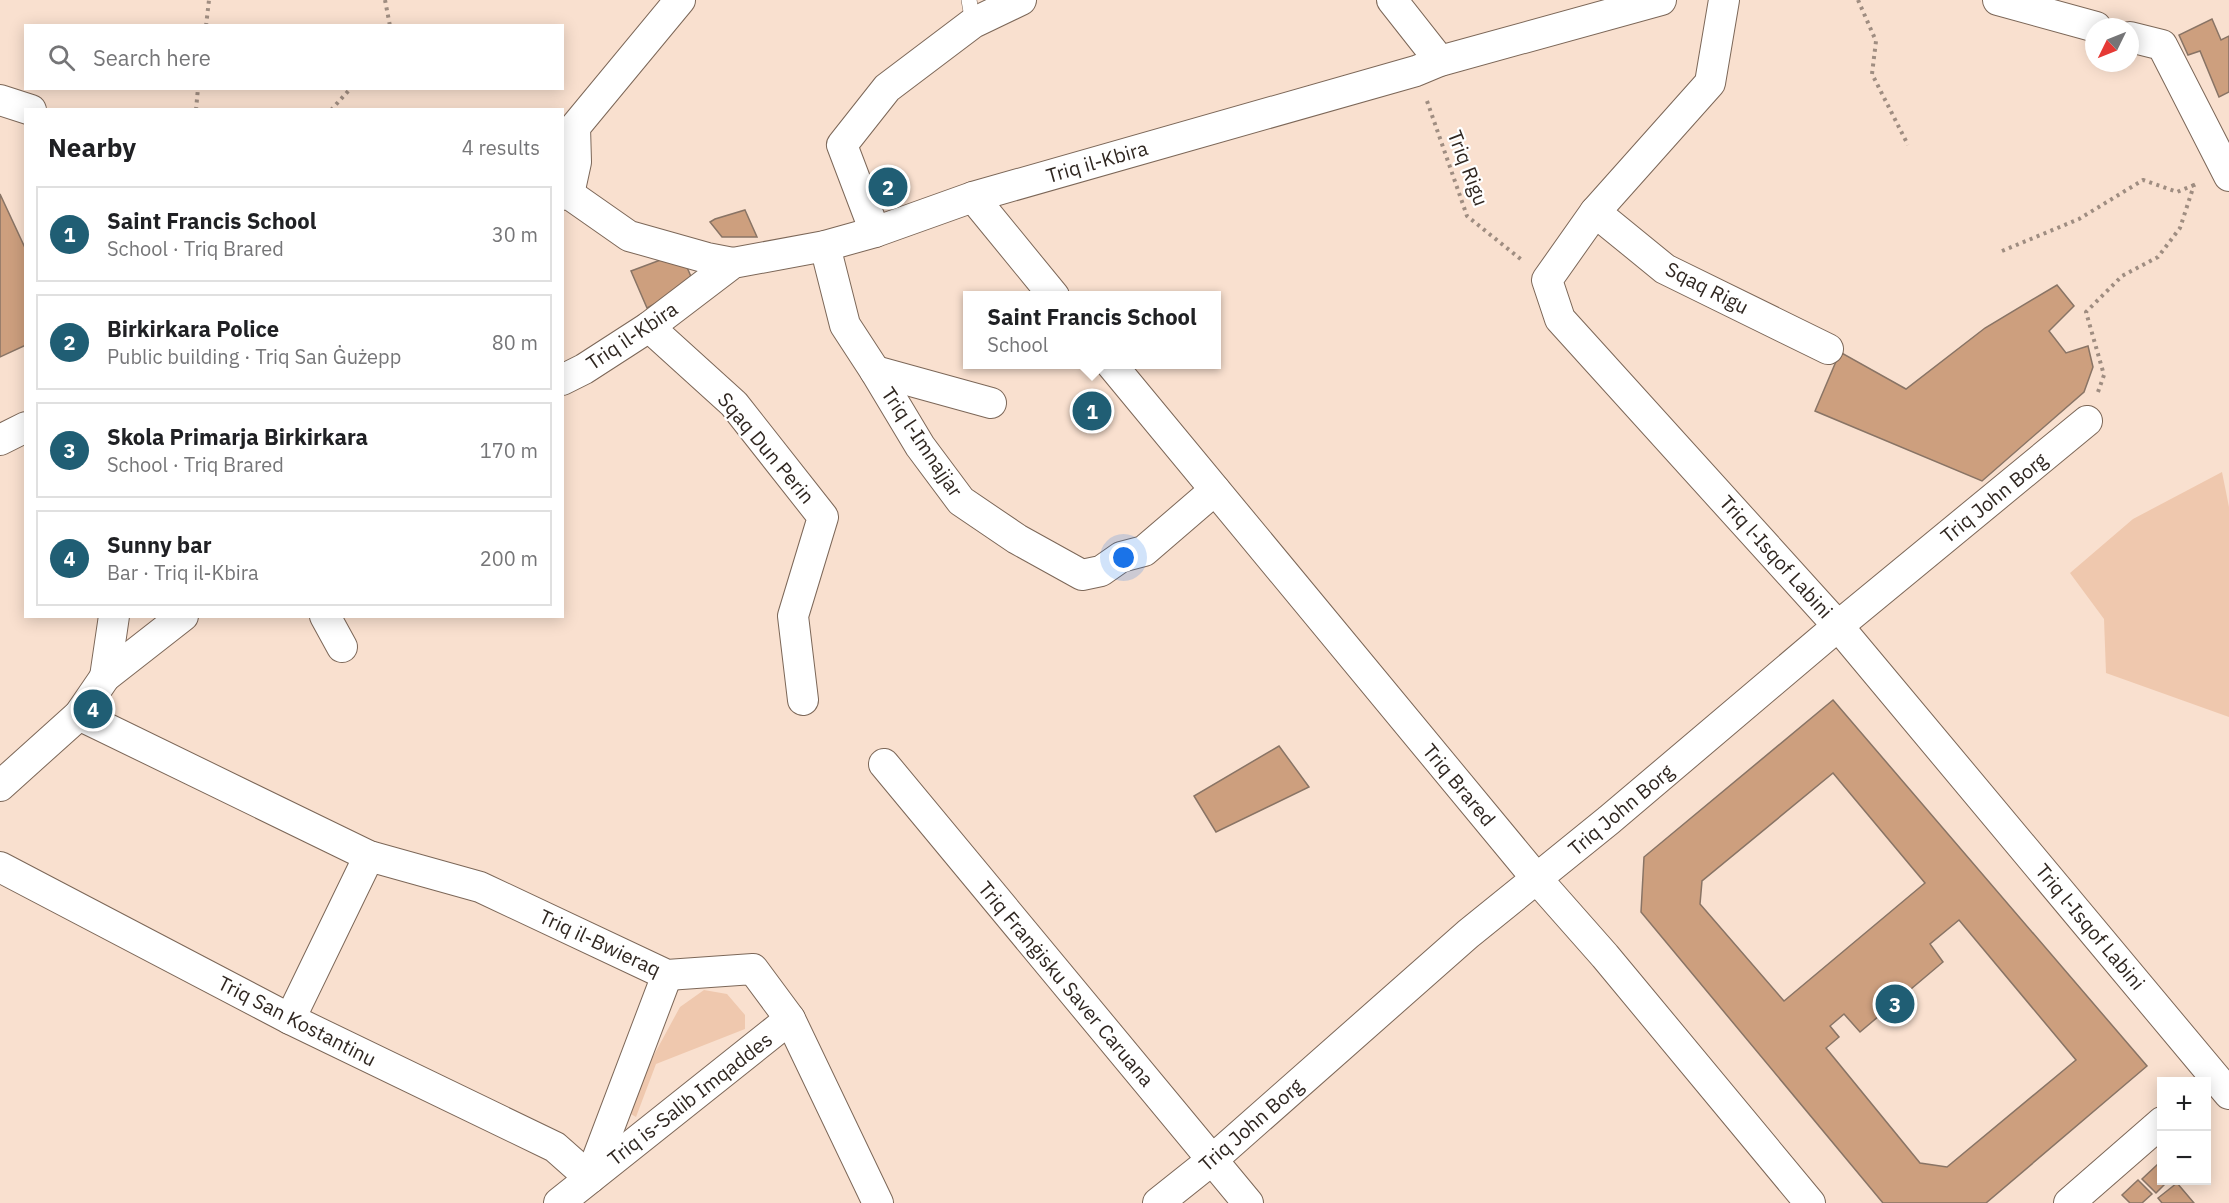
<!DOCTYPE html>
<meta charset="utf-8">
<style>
body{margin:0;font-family:"IBM Plex Sans",sans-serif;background:#f2f2f2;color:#202124}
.controls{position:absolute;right:18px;bottom:18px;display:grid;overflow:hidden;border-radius:0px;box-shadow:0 3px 15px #0003}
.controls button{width:54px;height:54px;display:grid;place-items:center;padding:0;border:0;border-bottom:2px solid #e0e0e0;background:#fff;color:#202124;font:30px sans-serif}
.compass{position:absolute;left:2085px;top:18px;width:54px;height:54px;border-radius:50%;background:#fff;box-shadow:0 3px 15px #0003;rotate:227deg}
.you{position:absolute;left:1124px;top:558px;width:21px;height:21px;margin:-15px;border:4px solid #fff;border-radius:50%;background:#1a73e8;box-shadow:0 0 0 9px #1a73e833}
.badge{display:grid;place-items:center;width:39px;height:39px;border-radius:50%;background:#205e74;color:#fff;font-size:20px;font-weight:700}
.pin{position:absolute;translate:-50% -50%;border:3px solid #fff;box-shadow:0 2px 6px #0006}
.popup{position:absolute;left:963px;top:291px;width:258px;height:78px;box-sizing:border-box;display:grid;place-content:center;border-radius:0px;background:#fff;filter:drop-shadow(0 2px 4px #0005);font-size:20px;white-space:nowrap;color:#757577}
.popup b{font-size:22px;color:#202124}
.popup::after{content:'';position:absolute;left:50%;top:100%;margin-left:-12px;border:12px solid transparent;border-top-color:#fff}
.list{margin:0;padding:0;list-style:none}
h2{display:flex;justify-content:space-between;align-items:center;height:78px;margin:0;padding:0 24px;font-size:26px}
h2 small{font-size:20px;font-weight:400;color:#757577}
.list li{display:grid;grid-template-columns:39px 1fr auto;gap:18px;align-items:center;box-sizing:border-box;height:96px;margin:0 12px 12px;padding:0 12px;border:2px solid #e0e0e0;border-radius:0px}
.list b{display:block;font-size:22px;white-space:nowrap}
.list p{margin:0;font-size:20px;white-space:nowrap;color:#757577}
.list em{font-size:20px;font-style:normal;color:#757577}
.icon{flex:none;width:33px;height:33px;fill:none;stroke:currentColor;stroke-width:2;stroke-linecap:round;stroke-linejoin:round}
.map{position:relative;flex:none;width:2229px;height:1203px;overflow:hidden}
.search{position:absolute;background:#fff;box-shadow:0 3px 15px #0003;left:24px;top:24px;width:540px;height:66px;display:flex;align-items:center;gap:15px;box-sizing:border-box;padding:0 21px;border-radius:0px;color:#757577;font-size:22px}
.panel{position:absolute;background:#fff;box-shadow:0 3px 15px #0003;left:24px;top:108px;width:540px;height:510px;border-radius:0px}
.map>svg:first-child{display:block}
</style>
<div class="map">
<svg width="2229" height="1203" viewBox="0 0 2229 1203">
<rect width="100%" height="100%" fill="#f9e0cf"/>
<g fill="#efc8ae">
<path d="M2222 472 2229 507V717L2106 673 2104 619 2070 573 2133 519Z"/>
<path d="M704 990 727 994 745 1015V1029L656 1064 636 1117 624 1110 680 1007Z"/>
</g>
<g fill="#cd9f7e" stroke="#897465" stroke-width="1.5" fill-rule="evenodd">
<path d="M2212 19 2221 40 2229 36V92L2219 97 2200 51 2188 55 2179 35Z"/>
<path d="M0 194 26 250V345L0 357Z"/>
<path d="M745 210 757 237H722L710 222 715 219Z"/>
<path d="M671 256 683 258 692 279 685 288 647 308 631 271Z"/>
<path d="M2057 285 2074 306 2049 331 2066 353 2088 346 2093 367 2084 392 1982 481 1815 411 1840 352 1906 389 1985 328Z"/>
<path d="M1833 700 2147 1066 1986 1203H1883L1641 912 1644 857ZM1833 773 1925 883 1784 1001 1700 904 1702 881ZM1959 920 2076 1060 1947 1167 1920 1163 1826 1048 1839 1037 1830 1026 1844 1014 1860 1032 1943 962 1930 944Z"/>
<path d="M1279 746 1309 787 1216 832 1194 796Z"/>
<path d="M2159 1163 2162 1166V1180H2169L2156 1193 2142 1179Z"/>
<path d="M2138 1180 2152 1194 2142 1203H2130L2122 1195Z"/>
<path d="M2177 1183 2194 1203H2162L2158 1198Z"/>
</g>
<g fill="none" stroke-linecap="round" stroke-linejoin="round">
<g stroke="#7c6758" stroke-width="16">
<path id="lane" d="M969 0 973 23"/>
</g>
<g stroke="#7c6758" stroke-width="32">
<g id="street">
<path d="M1392 0 1440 61"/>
<path d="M1724 0 1710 83 1595 212 1547 280 1560 319 1838 626 2229 1094"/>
<path d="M1998 0 2096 27"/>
<path d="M2130 37 2162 45 2229 176"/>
<path d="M0 100 31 110"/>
<path d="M569 194 576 162 575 127 680 0"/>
<path d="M562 195 569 194 629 236 707 258 733 263"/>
<path d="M973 197 1054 296"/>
<path d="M1595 212 1665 269 1828 349"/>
<path d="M875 232 842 145 887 88 973 23 1021 0"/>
<path d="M825 246 845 325 875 371 920 446 961 501 1017 539 1082 575 1101 571 1121 557 1144 551 1215 490"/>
<path d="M649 327 734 404 823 517 793 616 803 700"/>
<path d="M1111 364 1537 879 1605 956 1810 1203"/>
<path d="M875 371 991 403"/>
<path d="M562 380 584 369 649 327 733 263 825 246 875 232 973 197 1416 71 1440 61 1661 0"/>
<path d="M0 440 26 427"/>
<path d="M325 616 342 647"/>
<path d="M105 677 114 616"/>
<path d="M79 715 369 856 480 887 667 975 753 969 790 1019 878 1203"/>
<path d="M884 764 1248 1203"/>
<path d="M0 786 79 715 105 677 183 616"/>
<path d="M0 867 290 1019 555 1147 590 1178"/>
<path d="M290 1019 369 856"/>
<path d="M590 1178 667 975"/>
<path d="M559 1203 790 1019"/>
<path d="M1158 1203 1212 1160 1468 934 1609 820 1838 626 2087 421"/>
<path d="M2069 1203 2162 1122"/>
</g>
</g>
<g stroke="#9f8d81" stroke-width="4" stroke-dasharray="3 4.5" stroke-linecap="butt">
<path d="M385 0 390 26"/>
<path d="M1858 0 1876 41 1872 74 1908 145"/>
<path d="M206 26 209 0"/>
<path d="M1427 101 1467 216 1523 261"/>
<path d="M196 110 198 88"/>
<path d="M331 110 351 88"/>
<path d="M2002 251 2079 219 2143 180 2177 192 2194 185"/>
<path d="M2098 392 2104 375 2086 312 2122 276 2158 257 2180 228 2194 185 2196 184"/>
</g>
<use href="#lane" stroke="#fff" stroke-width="15"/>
<use href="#street" stroke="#fff" stroke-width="30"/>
</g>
<g text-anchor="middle" stroke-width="4.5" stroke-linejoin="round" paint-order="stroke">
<g font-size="20" fill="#302721" stroke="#fff">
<text transform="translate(1097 162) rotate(-16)" y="7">Triq il-Kbira</text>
<text transform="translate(1468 168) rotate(69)" y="7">Triq Rigu</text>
<text transform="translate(1707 288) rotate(27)" y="7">Sqaq Rigu</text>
<text transform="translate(632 336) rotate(-34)" y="7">Triq il-Kbira</text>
<text transform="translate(922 442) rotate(56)" y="7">Triq l-Imnajjar</text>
<text transform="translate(766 448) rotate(50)" y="7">Sqaq Dun Perin</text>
<text transform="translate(1994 498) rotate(-39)" y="7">Triq John Borg</text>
<text transform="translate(1776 557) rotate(48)" y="7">Triq l-Isqof Labini</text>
<text transform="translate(1459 785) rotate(50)" y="7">Triq Brared</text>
<text transform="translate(1621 810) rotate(-40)" y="7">Triq John Borg</text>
<text transform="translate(2090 927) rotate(50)" y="7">Triq l-Isqof Labini</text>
<text transform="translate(600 943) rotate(25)" y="7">Triq il-Bwieraq</text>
<text transform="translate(1066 984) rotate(50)" y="7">Triq Franġisku Saver Caruana</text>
<text transform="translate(297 1021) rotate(27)" y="7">Triq San Kostantinu</text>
<text transform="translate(690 1099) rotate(-38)" y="7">Triq is-Salib Imqaddes</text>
<text transform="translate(1251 1125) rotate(-41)" y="7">Triq John Borg</text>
</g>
</g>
</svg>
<div class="controls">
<button>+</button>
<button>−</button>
</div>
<svg class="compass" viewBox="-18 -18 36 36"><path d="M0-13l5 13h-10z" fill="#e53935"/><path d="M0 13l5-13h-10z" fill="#757577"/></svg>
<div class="you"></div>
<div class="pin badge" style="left:1092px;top:411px">1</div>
<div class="popup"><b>Saint Francis School</b>School</div>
<div class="pin badge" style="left:888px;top:187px">2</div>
<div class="pin badge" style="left:1895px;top:1004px">3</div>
<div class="pin badge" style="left:93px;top:709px">4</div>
<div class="search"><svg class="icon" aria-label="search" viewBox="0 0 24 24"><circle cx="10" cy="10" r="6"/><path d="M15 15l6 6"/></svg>Search here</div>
<section class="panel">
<h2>Nearby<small>4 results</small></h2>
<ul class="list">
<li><span class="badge">1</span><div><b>Saint Francis School</b><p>School · Triq Brared</p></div><em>30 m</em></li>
<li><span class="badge">2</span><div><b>Birkirkara Police</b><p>Public building · Triq San Ġużepp</p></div><em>80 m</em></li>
<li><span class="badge">3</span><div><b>Skola Primarja Birkirkara</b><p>School · Triq Brared</p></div><em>170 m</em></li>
<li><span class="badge">4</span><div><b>Sunny bar</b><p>Bar · Triq il-Kbira</p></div><em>200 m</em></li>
</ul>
</section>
</div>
